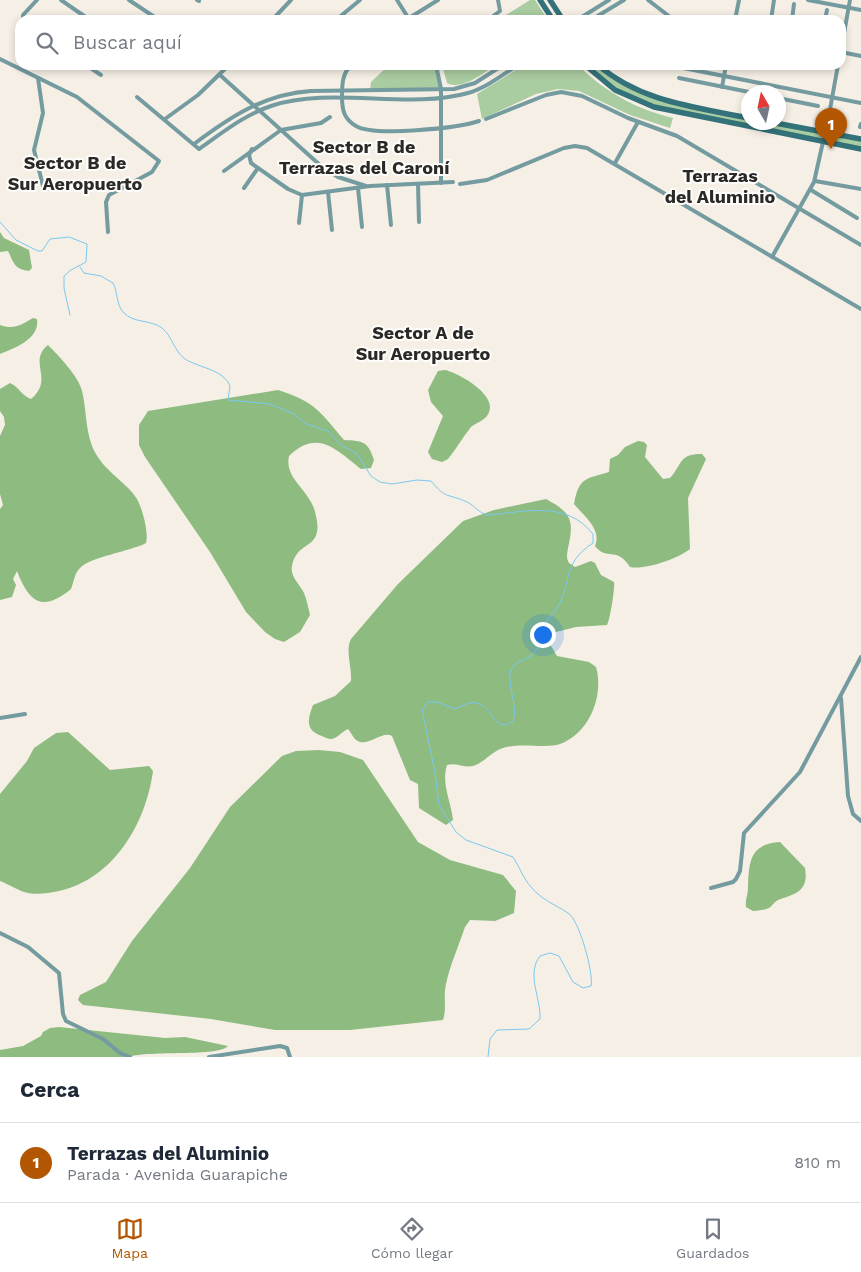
<!DOCTYPE html>
<html lang="es">
<meta charset="utf-8">
<style>
body{margin:0;font-family:"Work Sans",sans-serif;background:#f6f6f7;color:#1f2937}
.compass{position:absolute;left:741px;top:85px;width:45px;height:45px;border-radius:50%;background:#fff;box-shadow:0 2px 8px #0003;rotate:351deg}
.you{position:absolute;left:542px;top:634px;width:18px;height:18px;margin:-12px;border:4px solid #fff;border-radius:50%;background:#1a73e8;box-shadow:0 0 0 8px #1a73e833}
.badge{display:grid;place-items:center;width:32px;height:32px;border-radius:50%;background:#b35601;color:#fff;font-size:16px;font-weight:700}
.pin{position:absolute;translate:-50% -41px;filter:drop-shadow(0 1px 2px #0008)}
.pin::after{content:'';position:absolute;top:26px;width:18px;height:15px;background:inherit;clip-path:polygon(0 0,100% 0,50% 100%)}
.list{margin:0;padding:0;list-style:none}
h2{display:flex;justify-content:space-between;align-items:center;height:65px;margin:0;padding:0 20px;font-size:21px}
h2 small{font-size:16px;font-weight:400;color:#747a83}
.list li{display:grid;grid-template-columns:32px 1fr auto;gap:15px;align-items:center;box-sizing:border-box;height:80px;padding:0 20px;border-top:1px solid #e0e1e3}
.list b{display:block;font-size:19px;white-space:nowrap}
.list p{margin:0;font-size:16px;white-space:nowrap;color:#747a83}
.list em{font-size:16px;font-style:normal;color:#747a83}
.icon{flex:none;width:28px;height:28px;fill:none;stroke:currentColor;stroke-width:2;stroke-linecap:round;stroke-linejoin:round}
.map{position:relative;flex:none;width:861px;height:1057px;overflow:hidden}
.search{position:absolute;background:#fff;box-shadow:0 2px 8px #0003;left:15px;right:15px;top:15px;height:55px;display:flex;align-items:center;gap:12px;box-sizing:border-box;padding:0 18px;border-radius:15px;color:#747a83;font-size:19px}
.sheet{height:145px;background:#fff}
nav{display:flex;justify-content:space-around;align-items:center;box-sizing:border-box;height:70px;border-top:1px solid #e0e1e3;background:#fff;font-size:14px;color:#747a83}
nav a{display:grid;justify-items:center;gap:2px}
nav .on{color:#b35601}
.map>svg:first-child{display:block}
</style>
<div class="map">
<svg width="861" height="1057" viewBox="0 0 861 1057">
<rect width="100%" height="100%" fill="#f6efe5"/>
<g fill="#aacca1">
<path d="M530 0H535L548 20H498Z"/>
<path d="M389 65H436L441 89 370 91 371 82Z"/>
<path d="M442 65H496C483 73 462 91 447 83Z"/>
<path d="M524 65H578C605 92 636 109 673 118L670 128 630 115 579 91 558 89 536 94 482 119 477 94Z"/>
<path d="M585 65H598L637 91 748 118V122L770 123 861 139V149L664 110 624 95Z"/>
</g>
<g fill="#8dbb80">
<path d="M0 232 4 238 29 250 32 268 29 271C14 269 14 263 8 251L0 252Z"/>
<path d="M33 318 37 319C40 339 15 348 0 354V325C14 330 21 325 33 318Z"/>
<path d="M48 345C59 356 79 377 82 391 87 411 85 435 96 454 106 472 129 485 137 499 142 508 149 532 146 543 129 552 92 556 80 568 74 574 74 582 71 589 42 613 29 602 17 571L13 579 16 585 12 597 0 600V509L3 505 0 494V436L5 425 4 417 0 411V389L10 383C19 387 22 396 31 399 55 379 27 362 48 345Z"/>
<path d="M445 370C459 373 502 397 487 416 483 421 476 423 471 427 463 437 456 449 448 459L442 462 432 459 428 452 443 416 431 402 428 390 438 371Z"/>
<path d="M278 390C316 402 320 412 344 440 363 441 368 441 374 460L371 468 361 469C337 450 317 428 289 456 284 479 310 490 315 512 326 552 297 538 292 566 290 577 299 583 304 593 307 600 308 607 310 615L300 632 284 642 275 639 265 632 246 612 210 552 145 457 139 445V425L148 411Z"/>
<path d="M638 441 644 442 647 445 645 457 663 479 670 478C683 464 678 454 702 454L706 459 688 498 690 549C677 559 646 570 630 567 617 546 606 561 595 546 602 529 584 516 574 504 579 477 586 479 609 472L610 459 618 455 625 447Z"/>
<path d="M546 499C570 512 575 519 568 548 567 554 566 558 569 563L575 567 591 561 595 563 601 575 614 582C615 588 610 620 607 625L576 627 556 632 550 644 557 656 589 662 596 667C604 695 590 733 560 744 546 749 521 742 503 748 492 751 484 763 473 766 464 768 456 762 447 765 441 784 451 801 453 820L446 825 419 808 418 784 410 780 392 736C381 730 366 750 355 739 352 736 351 732 348 729 341 732 338 738 331 739 327 739 323 736 319 735 305 729 308 718 313 705L335 696 351 681C352 667 345 650 351 639L398 584 463 521 494 510Z"/>
<path d="M68 732 110 770 149 766 153 771C146 823 114 879 59 891 49 893 38 895 28 893 21 892 8 884 0 881V794L27 761 34 748 56 733Z"/>
<path d="M319 750 340 752 363 760 418 842 450 860 503 875 516 891 514 913 495 921 470 920 465 927C459 945 450 965 446 984 443 997 447 1008 443 1020L350 1030H275L211 1019 83 1005 78 1000 80 995 106 982 132 941 190 868 230 807 282 756 296 751Z"/>
<path d="M780 842 805 868C809 892 795 894 778 900 774 902 772 906 769 908 764 910 758 911 753 911L746 907C745 900 748 895 748 888 749 863 749 844 780 842Z"/>
<path d="M59 1027 165 1038 185 1037 228 1046C219 1057 149 1050 129 1057H0V1050L23 1046 41 1036 43 1032 50 1028Z"/>
</g>
<g fill="none" stroke-linecap="round" stroke-linejoin="round">
<g stroke="#7ac8f0" stroke-width="1">
<path d="M0 222 16 240 38 251H42L50 239 69 237 87 244 86 262 71 270 64 276V288L70 315"/>
<path d="M80 267 84 273 101 276 113 283C118 292 116 304 123 312 134 324 150 319 162 328 172 336 174 351 185 359 199 368 223 369 230 386L228 400 270 404 294 414 306 424 328 431 341 445 357 454 371 476 380 482 392 484 417 480 431 481C447 500 447 493 467 502 475 506 479 513 487 515 525 512 566 500 593 534V543C561 564 573 582 557 608 552 616 545 621 542 630 540 638 539 646 535 652 529 661 515 659 511 670 506 684 520 712 512 722 493 733 492 705 477 703 469 701 462 706 455 709L437 702H428L422 709 435 773 439 805 456 832 466 840 513 857C519 866 523 878 531 887 542 900 554 904 568 913 579 919 594 974 591 986L583 988 573 982 559 956 550 953 540 956C526 974 541 998 540 1019L529 1029 497 1030 490 1039 488 1057"/>
</g>
<g stroke="#749ba0" stroke-width="4">
<path d="M61 0 90 20"/>
<path d="M129 0 159 20"/>
<path d="M197 0 199 1"/>
<path d="M397 0 409 19"/>
<path d="M648 0 674 20"/>
<path d="M808 0 861 10"/>
<path d="M23 20V15L37 0"/>
<path d="M272 20 291 0"/>
<path d="M336 20 360 0"/>
<path d="M406 20 438 0"/>
<path d="M488 20 500 11 498 0"/>
<path d="M577 20 609 0"/>
<path d="M591 20 624 0"/>
<path d="M735 20 739 0"/>
<path d="M771 20 774 0"/>
<path d="M792 20 794 4"/>
<path d="M825 20 827 10"/>
<path d="M841 50 850 0"/>
<path d="M841 52 861 56"/>
<path d="M0 59 77 97 159 161 152 172 109 195 106 202 108 232"/>
<path d="M86 65 101 75"/>
<path d="M351 65C342 74 342 85 342 97 342 110 344 119 356 126 374 137 458 128 479 121"/>
<path d="M436 65 441 89V183"/>
<path d="M668 65 861 103"/>
<path d="M220 75 321 166 338 177 366 186"/>
<path d="M38 78 43 113 34 150 44 190"/>
<path d="M679 78 749 92"/>
<path d="M722 87 726 65"/>
<path d="M137 97 199 149C222 133 244 115 271 106 331 86 408 110 468 93 486 88 502 75 518 65"/>
<path d="M778 98 818 106"/>
<path d="M165 119 198 95 229 65"/>
<path d="M486 119 546 95 561 92 582 96 628 118 677 136 861 245"/>
<path d="M827 126 838 65"/>
<path d="M860 127 861 124"/>
<path d="M194 144C230 117 264 94 311 91L454 89 475 83 503 65"/>
<path d="M252 149 249 155 251 163 288 189 302 195 370 186 453 182"/>
<path d="M615 163 638 122"/>
<path d="M224 171 281 130 321 123 330 117"/>
<path d="M815 181 861 189"/>
<path d="M418 184 419 222"/>
<path d="M460 184 487 180 564 148 575 146 587 148 861 309"/>
<path d="M387 185 391 225"/>
<path d="M244 188 258 168"/>
<path d="M358 188 362 227"/>
<path d="M811 190 857 218"/>
<path d="M328 192 332 230"/>
<path d="M299 223 302 195"/>
<path d="M772 257 814 182 825 133"/>
<path d="M841 698 848 796 853 814 861 821"/>
<path d="M0 718 25 714"/>
<path d="M711 888 733 882 736 879 740 871 744 833 800 772 861 657"/>
<path d="M0 933 28 947 59 973 63 1014 66 1021 103 1039 120 1053 130 1057"/>
<path d="M209 1057 280 1046 287 1048 290 1057"/>
</g>
<g stroke="#33727a" stroke-width="5.5">
<path d="M540 0 553 20"/>
<path d="M550 0 563 20"/>
<path d="M585 65 615 90 654 107 861 149"/>
<path d="M598 65C641 102 695 107 748 118"/>
<path d="M770 122 861 139"/>
</g>
</g>
<g text-anchor="middle" stroke-width="4" stroke-linejoin="round" paint-order="stroke">
<g font-size="18" font-weight="bold" fill="#2b2925" stroke="#fefdfb">
<text x="364" y="153">Sector B de<tspan x="364" dy="21">Terrazas del Caroní</tspan></text>
<text x="75" y="169">Sector B de<tspan x="75" dy="21">Sur Aeropuerto</tspan></text>
<text x="720" y="182">Terrazas<tspan x="720" dy="21">del Aluminio</tspan></text>
<text x="423" y="339">Sector A de<tspan x="423" dy="21">Sur Aeropuerto</tspan></text>
</g>
</g>
</svg>
<svg class="compass" viewBox="-18 -18 36 36"><path d="M0-13l5 13h-10z" fill="#e53935"/><path d="M0 13l5-13h-10z" fill="#747a83"/></svg>
<div class="you"></div>
<div class="pin badge" style="left:831px;top:149px">1</div>
<div class="search"><svg class="icon" aria-label="search" viewBox="0 0 24 24"><circle cx="10" cy="10" r="6"/><path d="M15 15l6 6"/></svg>Buscar aquí</div>
</div>
<section class="sheet">
<h2>Cerca<small></small></h2>
<ul class="list">
<li><span class="badge">1</span><div><b>Terrazas del Aluminio</b><p>Parada · Avenida Guarapiche</p></div><em>810 m</em></li>
</ul>
</section>
<nav>
<a class="on"><svg class="icon" aria-label="map" viewBox="0 0 24 24"><path d="M3 6l6-2 6 2 6-2v14l-6 2-6-2-6 2zM9 4v14M15 6v14"/></svg>Mapa</a>
<a><svg class="icon" aria-label="directions" viewBox="0 0 24 24"><path d="M12 3l9 9-9 9-9-9zM9 14v-3h6M13 9l2 2-2 2"/></svg>Cómo llegar</a>
<a><svg class="icon" aria-label="saved" viewBox="0 0 24 24"><path d="M7 4h10v16l-5-4-5 4z"/></svg>Guardados</a>
</nav>
